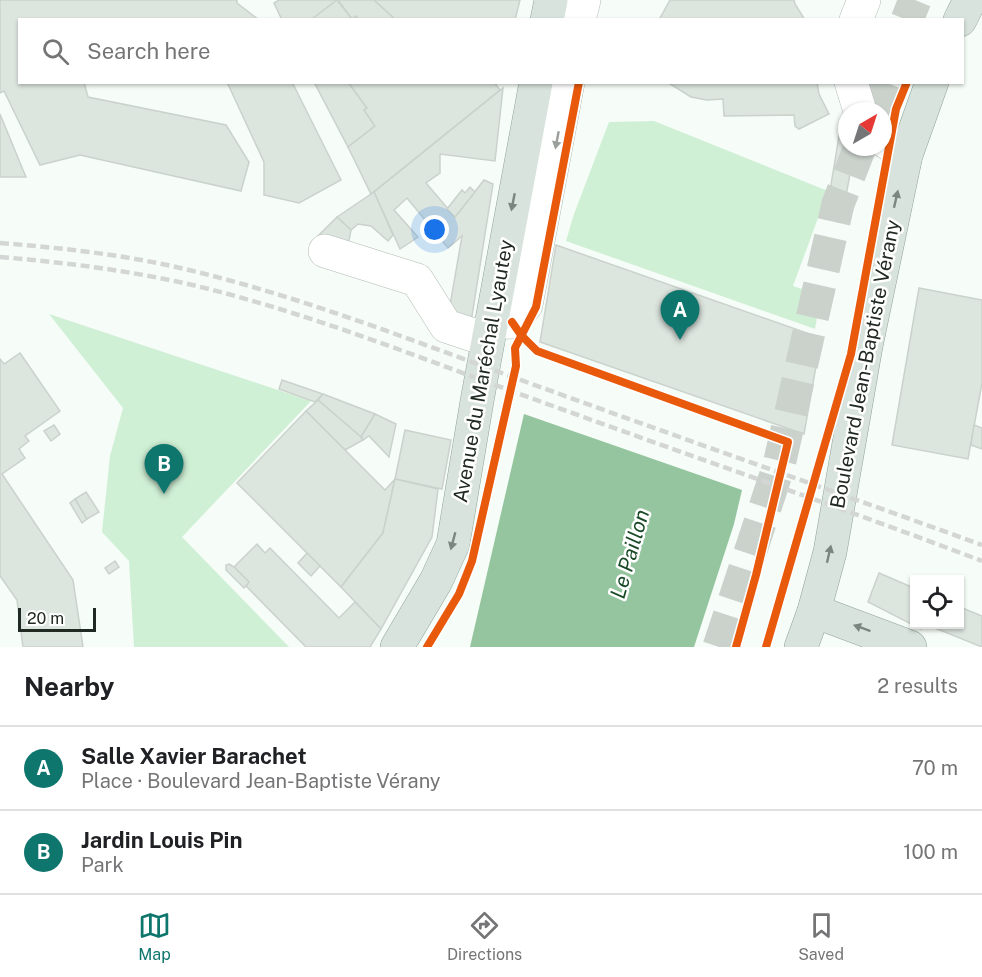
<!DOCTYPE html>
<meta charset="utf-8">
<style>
body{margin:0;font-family:"Public Sans",sans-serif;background:#f2f2f2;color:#202124}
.controls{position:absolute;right:18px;bottom:18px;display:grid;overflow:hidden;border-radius:0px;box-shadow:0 2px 4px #0004}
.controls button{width:54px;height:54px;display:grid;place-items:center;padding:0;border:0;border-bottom:2px solid #e0e0e0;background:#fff;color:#202124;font:30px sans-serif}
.compass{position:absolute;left:838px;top:102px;width:54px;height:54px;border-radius:50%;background:#fff;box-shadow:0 2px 4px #0004;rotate:39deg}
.scale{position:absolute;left:18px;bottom:15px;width:78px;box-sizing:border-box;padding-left:6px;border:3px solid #212a22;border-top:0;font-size:16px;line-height:21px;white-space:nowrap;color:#212a22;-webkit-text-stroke:4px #fff;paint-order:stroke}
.you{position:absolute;left:435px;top:230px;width:21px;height:21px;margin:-15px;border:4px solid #fff;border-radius:50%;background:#1a73e8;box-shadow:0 0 0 9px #1a73e833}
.badge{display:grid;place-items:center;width:39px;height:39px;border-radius:50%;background:#0f766e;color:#fff;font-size:20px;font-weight:700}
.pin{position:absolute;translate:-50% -50px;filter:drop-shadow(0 2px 3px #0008)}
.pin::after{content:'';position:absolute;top:32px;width:21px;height:18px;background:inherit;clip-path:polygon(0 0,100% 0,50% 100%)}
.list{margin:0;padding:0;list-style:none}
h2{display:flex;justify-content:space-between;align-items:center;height:78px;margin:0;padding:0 24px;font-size:26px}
h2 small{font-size:20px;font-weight:400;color:#757577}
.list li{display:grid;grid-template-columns:39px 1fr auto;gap:18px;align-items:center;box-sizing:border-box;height:84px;padding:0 24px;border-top:2px solid #e0e0e0}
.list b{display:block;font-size:22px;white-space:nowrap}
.list p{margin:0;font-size:20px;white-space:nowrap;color:#757577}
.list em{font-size:20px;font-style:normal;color:#757577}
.icon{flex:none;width:33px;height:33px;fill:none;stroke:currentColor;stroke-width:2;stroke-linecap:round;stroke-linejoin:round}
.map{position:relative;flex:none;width:982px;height:647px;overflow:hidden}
.search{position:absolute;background:#fff;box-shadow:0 2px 4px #0004;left:18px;right:18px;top:18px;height:66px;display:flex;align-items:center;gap:15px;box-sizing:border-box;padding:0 21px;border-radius:0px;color:#757577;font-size:22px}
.sheet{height:246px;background:#fff}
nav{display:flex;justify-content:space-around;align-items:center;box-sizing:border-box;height:84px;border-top:2px solid #e0e0e0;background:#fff;font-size:16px;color:#757577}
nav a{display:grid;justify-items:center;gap:3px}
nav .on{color:#0f766e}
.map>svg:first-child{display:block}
</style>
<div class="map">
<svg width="982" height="647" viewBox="0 0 982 647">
<rect width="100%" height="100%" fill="#f6fcf7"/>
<g fill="#cff0d5">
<path d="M654 121 828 191 793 286 821 295 815 329 566 241 574 214 609 122Z"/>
<path d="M49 314 311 401 182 537 289 647H134L129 561 102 532 110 456 123 408Z"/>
</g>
<path fill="#94c59e" d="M524 414 742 490 734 524 694 647H470Z"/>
<g fill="#dde5df" stroke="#cbd2cc" stroke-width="1.5">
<path d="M0 0H237V3L259 20H20V82H84L88 97 226 125 249 162 241 191 80 155 40 165 4 91 0 93Z"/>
<path d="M279 0H337L312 20H282L274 3Z"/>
<path d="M337 0 352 19 356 16 359 19H312Z"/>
<path d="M338 0H374L396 20H359L356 16 352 19Z"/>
<path d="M374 0H520L515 20H396Z"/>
<path d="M670 0H794L795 4 805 20H659Z"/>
<path d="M227 82H292L341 180 299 203 264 195V162Z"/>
<path d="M314 82H348L367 108 364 110 375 126 348 147Z"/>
<path d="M348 82H494L500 90 371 194 348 147 375 126 364 110 367 108Z"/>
<path d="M667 82H817L819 94 829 114 799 129 795 126 794 115 724 116 723 99 707 100 691 97Z"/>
<path d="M503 88 495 161 440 154V173L426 183 455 217 484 180 493 184 471 322 448 317 462 236 448 248 407 198 394 210 418 237 400 249 374 192Z"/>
<path d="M0 114 23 170 26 177H0Z"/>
<path d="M847 131V147H855L843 212 827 209 839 136Z"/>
<path d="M470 187 475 192 455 217 447 209 462 190 465 193Z"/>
<path d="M374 192 393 235 388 241 371 226 358 224 351 230 337 217Z"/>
<path d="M337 217 351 230 347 250 314 240Z"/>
<path d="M556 245 821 338 804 434 540 342Z"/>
<path d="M919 288 982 300V383L968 459 892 445Z"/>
<path d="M20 353 60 411 25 436 29 441 19 449 25 458 2 474 73 580 83 647H23L17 600 0 576V359L4 364Z"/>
<path d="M282 380 323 394 315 402 279 389Z"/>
<path d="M323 394 375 414 361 437 318 400Z"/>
<path d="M318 400 361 437 363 440 345 450 306 411Z"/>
<path d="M306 411 385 490 395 479 383 533 341 587 237 483Z"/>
<path d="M375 414 396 424 389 457 369 436 363 440 361 437Z"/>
<path d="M54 425 60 434 51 441 44 431Z"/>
<path d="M974 425 982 428V449L971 445Z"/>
<path d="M405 430 451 440 442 489 395 479Z"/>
<path d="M395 479 438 489 432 537 381 629 341 587 383 533Z"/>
<path d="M86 492 99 512 87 519 75 499Z"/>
<path d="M75 499 87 519 82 523 70 503Z"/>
<path d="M257 544 265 553 270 548 339 618 355 602 381 629 370 647H306L246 586 249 582 234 567Z"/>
<path d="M307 553 320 566 311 576 298 563Z"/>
<path d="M115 561 119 567 109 574 105 568Z"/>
<path d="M229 564 234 567 249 582 244 588 226 570V565Z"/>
<path d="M879 573 914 588V624H923L921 629 868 602Z"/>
<path d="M960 607 982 616V647L925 624H960Z"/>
</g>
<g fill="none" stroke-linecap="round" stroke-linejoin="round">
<g stroke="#cbd2cc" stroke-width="33" stroke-dasharray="33 16" stroke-linecap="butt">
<path d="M907 20 915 0"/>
<path d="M873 111 884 82"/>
<path d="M719 647 779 465 838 204 860 147"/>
</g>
<g stroke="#b4bcb6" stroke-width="34">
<g id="minor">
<path d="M579 20 584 0"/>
<path d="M856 20 864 0"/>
<path d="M851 82 860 111"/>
<path d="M883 140 906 155"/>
<path d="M325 251 417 280 446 326 488 340"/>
<path d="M491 323 512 322 526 305 568 82"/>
</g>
</g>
<g stroke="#90a497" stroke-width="34">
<g id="major">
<path d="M547 20 551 0"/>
<path d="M960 20 970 0"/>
<path d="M814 611 910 647"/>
<path d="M397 647 436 581 453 544 477 401 536 82"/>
<path d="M801 647 814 611 830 552 866 346 906 155 932 82"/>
</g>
</g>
<use href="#minor" stroke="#fefffe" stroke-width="33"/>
<use href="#major" stroke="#d8e3dd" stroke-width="33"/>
<g stroke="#d3d6d4" stroke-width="4.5" stroke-dasharray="9 4.5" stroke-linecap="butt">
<path d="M0 243C63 248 127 255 189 270 310 299 426 346 543 388 689 441 836 492 982 545"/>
<path d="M0 257C62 262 124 270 184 283 310 312 432 363 553 406 696 458 840 507 982 561"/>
</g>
<g stroke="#fff" stroke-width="11">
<g id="cycleway">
<path d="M512 322 521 335 537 351 788 442 756 575 736 647"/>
<path d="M427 647 459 594 472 561 516 366 515 348 536 307 579 82"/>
<path d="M766 647 851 354 896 109 907 82"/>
</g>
</g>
<use href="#cycleway" stroke="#e8590c" stroke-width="8"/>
</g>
<defs><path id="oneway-solid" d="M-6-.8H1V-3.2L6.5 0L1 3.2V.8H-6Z" transform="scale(1.5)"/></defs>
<use fill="#9b9f9b" href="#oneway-solid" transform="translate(557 140) rotate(101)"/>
<g fill="#7c8680">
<use href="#oneway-solid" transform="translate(896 199) rotate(-77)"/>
<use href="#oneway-solid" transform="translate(513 202) rotate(101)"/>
<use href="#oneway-solid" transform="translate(453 541) rotate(105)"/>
<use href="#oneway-solid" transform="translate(829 554) rotate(-77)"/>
<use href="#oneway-solid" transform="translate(862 628) rotate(-160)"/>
</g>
<g text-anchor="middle" stroke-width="5" stroke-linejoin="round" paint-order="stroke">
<g font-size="20" fill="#212a22" stroke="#fff">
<text transform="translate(865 364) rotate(-79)" y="7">Boulevard Jean-Baptiste Vérany</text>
<text transform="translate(483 371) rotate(-80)" y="7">Avenue du Maréchal Lyautey</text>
</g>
<g font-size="21" font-style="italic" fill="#194b27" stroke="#fff">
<text transform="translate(630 554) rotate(-74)" y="7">Le Paillon</text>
</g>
</g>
</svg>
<div class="controls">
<button><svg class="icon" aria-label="locate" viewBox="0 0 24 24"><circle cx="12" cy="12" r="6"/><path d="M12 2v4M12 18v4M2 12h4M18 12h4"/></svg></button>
</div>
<svg class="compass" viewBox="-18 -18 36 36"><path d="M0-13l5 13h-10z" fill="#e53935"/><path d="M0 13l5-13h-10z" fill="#757577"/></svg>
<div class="scale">20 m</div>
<div class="you"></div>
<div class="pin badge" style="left:680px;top:340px">A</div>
<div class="pin badge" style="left:164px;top:494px">B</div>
<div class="search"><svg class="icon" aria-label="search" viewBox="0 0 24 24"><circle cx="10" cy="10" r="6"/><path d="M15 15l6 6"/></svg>Search here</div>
</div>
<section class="sheet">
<h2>Nearby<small>2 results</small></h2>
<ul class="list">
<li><span class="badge">A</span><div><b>Salle Xavier Barachet</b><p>Place · Boulevard Jean-Baptiste Vérany</p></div><em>70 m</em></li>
<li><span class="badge">B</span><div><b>Jardin Louis Pin</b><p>Park</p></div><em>100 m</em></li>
</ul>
</section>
<nav>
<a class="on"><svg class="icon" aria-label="map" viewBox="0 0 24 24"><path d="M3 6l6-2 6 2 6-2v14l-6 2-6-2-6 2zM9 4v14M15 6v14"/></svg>Map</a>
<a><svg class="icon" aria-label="directions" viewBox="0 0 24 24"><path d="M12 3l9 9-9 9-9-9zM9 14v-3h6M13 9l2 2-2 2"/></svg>Directions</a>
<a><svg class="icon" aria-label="saved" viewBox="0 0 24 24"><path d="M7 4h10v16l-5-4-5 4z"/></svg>Saved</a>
</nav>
